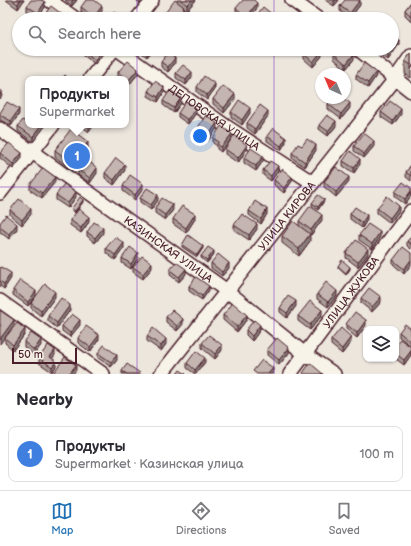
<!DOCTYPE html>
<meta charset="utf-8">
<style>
body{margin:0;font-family:"Balsamiq Sans",sans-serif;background:#f2f2f3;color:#2b2b33}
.controls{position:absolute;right:12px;bottom:12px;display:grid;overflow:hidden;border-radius:8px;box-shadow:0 1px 3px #0004}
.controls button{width:36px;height:36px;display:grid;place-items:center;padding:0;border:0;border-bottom:1px solid #e1e1e2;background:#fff;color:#2b2b33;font:20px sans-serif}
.compass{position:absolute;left:315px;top:68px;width:36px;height:36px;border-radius:50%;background:#fff;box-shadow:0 1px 3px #0004;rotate:316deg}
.scale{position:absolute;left:12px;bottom:10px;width:65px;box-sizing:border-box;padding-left:4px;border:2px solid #4a1f2b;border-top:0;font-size:11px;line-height:14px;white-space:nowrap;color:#4a1f2b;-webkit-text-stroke:3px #f7f3e8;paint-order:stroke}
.you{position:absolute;left:200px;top:136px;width:14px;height:14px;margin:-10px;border:3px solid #fff;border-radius:50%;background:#1a73e8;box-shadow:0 0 0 6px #1a73e833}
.badge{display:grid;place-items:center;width:26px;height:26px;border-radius:50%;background:#1f6fb2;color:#fff;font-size:13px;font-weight:700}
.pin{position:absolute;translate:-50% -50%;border:2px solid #fff;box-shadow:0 1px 4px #0006}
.popup{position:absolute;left:25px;top:76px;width:104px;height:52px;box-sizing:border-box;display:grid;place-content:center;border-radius:8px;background:#fff;filter:drop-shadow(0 1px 3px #0005);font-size:13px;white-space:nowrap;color:#7c7c81}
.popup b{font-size:15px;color:#2b2b33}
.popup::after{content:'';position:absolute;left:50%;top:100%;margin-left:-8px;border:8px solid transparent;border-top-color:#fff}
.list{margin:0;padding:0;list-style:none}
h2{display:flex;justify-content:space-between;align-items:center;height:52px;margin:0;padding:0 16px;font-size:17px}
h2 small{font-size:13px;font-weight:400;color:#7c7c81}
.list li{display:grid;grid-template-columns:26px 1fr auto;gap:12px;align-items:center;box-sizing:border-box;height:56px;margin:0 8px 8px;padding:0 8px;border:1px solid #e1e1e2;border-radius:8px}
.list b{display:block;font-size:15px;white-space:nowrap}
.list p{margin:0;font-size:13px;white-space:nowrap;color:#7c7c81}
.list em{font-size:13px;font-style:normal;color:#7c7c81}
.icon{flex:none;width:22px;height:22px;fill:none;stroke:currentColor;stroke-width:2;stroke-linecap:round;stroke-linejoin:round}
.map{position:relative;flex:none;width:411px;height:374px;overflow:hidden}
.search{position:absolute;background:#fff;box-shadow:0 1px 3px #0004;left:12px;right:12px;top:12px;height:44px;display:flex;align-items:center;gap:10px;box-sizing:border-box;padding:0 14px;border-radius:22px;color:#7c7c81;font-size:15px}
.sheet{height:116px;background:#fff}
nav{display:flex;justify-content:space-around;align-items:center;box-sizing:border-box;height:56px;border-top:1px solid #e1e1e2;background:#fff;font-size:11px;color:#7c7c81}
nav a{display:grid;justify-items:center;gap:2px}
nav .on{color:#1f6fb2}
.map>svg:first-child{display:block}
</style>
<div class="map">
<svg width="411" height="374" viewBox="0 0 411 374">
<rect width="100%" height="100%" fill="#ece6dd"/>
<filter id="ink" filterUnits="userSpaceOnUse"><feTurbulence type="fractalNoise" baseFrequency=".025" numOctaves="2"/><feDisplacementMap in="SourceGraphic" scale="8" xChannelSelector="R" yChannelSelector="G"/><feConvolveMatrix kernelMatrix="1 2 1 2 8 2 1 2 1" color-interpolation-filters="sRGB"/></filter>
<g filter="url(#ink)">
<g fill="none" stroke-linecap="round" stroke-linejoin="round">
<g stroke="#4a1f2b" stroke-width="16">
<g id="minor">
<path d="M49 0 76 19"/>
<path d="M292 0 318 19"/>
<path d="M137 19 152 0"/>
<path id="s1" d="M117 49 227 127 313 183"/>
<path d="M358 49 411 91"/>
<path d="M90 79 114 49"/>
<path id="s2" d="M0 129 227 291 305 354 334 374"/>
<path d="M0 193 53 125"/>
<path d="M0 301 103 374"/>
<path id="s3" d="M161 374 395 79 411 56"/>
<path id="s4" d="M290 374 411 211"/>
</g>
</g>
<use href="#minor" stroke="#f7f3e8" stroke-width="13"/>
</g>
<g fill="#a99c97" stroke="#4a1f2b">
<path d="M6 0H24L18 9Z"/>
<path d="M65 0H77L72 6Z"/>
<path d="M136 0H145L141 4Z"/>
<path d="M177 0H196L187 10 177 2Z"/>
<path d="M325 0H339L334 6Z"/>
<path d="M411 2V21L405 15V10Z"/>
<path d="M360 5 350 18 340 11V6Z"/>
<path d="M27 6 45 7 38 18 27 11Z"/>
<path d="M81 7 102 11 96 19H91L81 12Z"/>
<path d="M236 8H257L249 19H244L236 13Z"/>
<path d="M184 12 178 19H166L165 18V13Z"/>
<path d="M44 15 63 19H44Z"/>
<path d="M257 15 273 19H257Z"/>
<path d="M399 44 388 60 375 51V49H392Z"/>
<path d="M106 49 95 64 83 55V50Z"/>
<path d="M138 49H154L147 57 138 50Z"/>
<path d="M290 49H300L297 54Z"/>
<path d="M411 53V78L405 74V61Z"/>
<path d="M304 54 322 56 313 67 304 59Z"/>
<path d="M334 54 354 59 346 69 334 59Z"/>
<path d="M161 62 175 63 168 72 161 67Z"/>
<path d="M118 72 138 74 128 86 126 84V79H121L118 77Z"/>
<path d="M176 73 192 77 186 85 176 78Z"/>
<path d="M356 75 376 76 368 88 356 79Z"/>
<path d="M197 87 215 88 207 100 197 92Z"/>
<path d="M148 91 164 92 158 102 148 96Z"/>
<path d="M213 99H235L224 113 213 104Z"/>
<path d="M163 101 181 103 174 113 163 105Z"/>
<path d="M338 103 350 108 341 119 328 109V104Z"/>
<path d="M231 112 250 113 242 125 231 117Z"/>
<path d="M381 112 401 114 393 125 381 117Z"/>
<path d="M0 113 19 114 11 126 0 120Z"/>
<path d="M178 113H196L188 124 178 117Z"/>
<path d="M268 116 255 134 247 128V123Z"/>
<path d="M46 125 33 142 18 131V126H31Z"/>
<path d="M80 125H94L89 132Z"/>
<path d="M319 125 336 126 328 136 319 129Z"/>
<path d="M217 128 208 141 197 133V129Z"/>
<path d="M232 134 221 152 217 149V146L213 143V138Z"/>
<path d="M267 136 286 142 281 150 267 141Z"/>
<path d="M302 146 316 150 305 167 292 158V153Z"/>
<path d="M354 146H374L364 158 354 151Z"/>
<path d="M88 149 72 170 55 157V150Z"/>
<path d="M225 149H247L238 163 225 154Z"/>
<path d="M0 153 22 158 13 169 0 158Z"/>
<path d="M244 158 263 161 256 171 244 163Z"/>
<path d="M343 161 360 164 354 173 343 166Z"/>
<path d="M411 165V181L406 177V172Z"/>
<path d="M78 170 97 173 90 183 78 175Z"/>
<path d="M125 170 114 185 105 178V173Z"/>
<path d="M263 170 278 171 271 181 263 175Z"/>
<path d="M274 180 292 181 284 193 274 185Z"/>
<path d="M55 182 42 198 30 190V185Z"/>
<path d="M324 182H349L336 197 324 187Z"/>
<path d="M123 186 143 189 135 200 123 191Z"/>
<path d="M411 188V196L405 204 395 197V192Z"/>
<path d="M56 195 76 197 68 208 56 200Z"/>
<path d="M140 198 158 200 151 210 140 202Z"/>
<path d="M324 201 318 210 312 206V203Z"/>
<path d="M83 202 75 213 72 211V208Z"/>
<path d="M155 208 173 210 165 220 155 213Z"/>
<path d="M377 208 399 211 390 223 377 213Z"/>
<path d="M10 210 31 214 22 225 10 215Z"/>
<path d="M249 211 267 214 261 224 249 215Z"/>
<path d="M350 214 367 220 362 228 350 219Z"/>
<path d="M173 219H195L186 233 173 224Z"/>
<path d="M70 220 89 222 81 233 70 225Z"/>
<path d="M322 220 311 235 299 226 310 241 299 256 282 243V236L299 226V221Z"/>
<path d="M0 223 17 229 9 239 0 232Z"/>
<path d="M234 225 257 229 249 240 234 230Z"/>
<path d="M87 232 103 233 95 243 87 236Z"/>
<path d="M359 235 380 237 372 249 359 240Z"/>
<path d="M411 237V249L407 246V241Z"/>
<path d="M182 245 203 248 197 257 182 247Z"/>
<path d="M106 248H124L115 260 106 253Z"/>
<path d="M346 253 368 254 358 267 346 258Z"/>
<path d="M411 253 404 274 393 264V260Z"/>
<path d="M214 254 207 263 201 258V256Z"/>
<path d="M122 258H138L131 269 122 263Z"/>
<path d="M211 263 229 268 222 276 211 268Z"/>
<path d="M338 266 350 269 346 275 338 268Z"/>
<path d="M0 267 11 278 4 289 0 286Z"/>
<path d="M133 267 152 268 143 279 133 272Z"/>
<path d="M170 270 186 274 179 282 170 275Z"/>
<path d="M189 286 209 290 202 300 189 291Z"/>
<path d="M13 290 36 296 28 306 13 295Z"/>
<path d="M317 294 337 296 328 307 317 299Z"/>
<path d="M55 297 41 316 31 308V303Z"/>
<path d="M361 298 381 302 372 312 361 303Z"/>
<path d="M296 306 287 318 280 312V308Z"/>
<path d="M70 310 57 328 48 321V316Z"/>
<path d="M223 315 247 319 237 332 223 320Z"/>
<path d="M322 315 310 330 298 321V316Z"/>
<path d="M166 317 183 324 177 331 166 322Z"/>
<path d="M346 324 366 325 357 338 346 329Z"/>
<path d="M80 325 70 337 62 331V326Z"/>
<path d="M411 329V346L399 337V332Z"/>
<path d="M246 330H260L252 341 246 335Z"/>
<path d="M25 334 13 350 5 343V338Z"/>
<path d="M147 336 166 344 161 351 147 341Z"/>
<path d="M78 338 99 339 90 352 78 343Z"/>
<path d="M331 340 351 342 342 354 331 345Z"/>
<path d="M24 342 41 345 34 355 24 347Z"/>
<path d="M202 343 222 350 215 359 202 348Z"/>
<path d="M396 344 411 347V355L404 365 396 359Z"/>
<path d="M267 350 289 353 279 365 267 355Z"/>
<path d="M98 353 117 360 111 367 98 358Z"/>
<path d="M55 355 52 358 56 366 52 372 39 363V358Z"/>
<path d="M205 362 196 374H195L187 368V363Z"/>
<path d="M122 371 140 374H122Z"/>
</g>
<g fill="#897f7b" stroke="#4a1f2b">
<path d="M20 0H24L18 9V4Z"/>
<path d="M73 0H77L72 6V1Z"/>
<path d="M141 0H145L141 4Z"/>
<path d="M192 0H196L187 10V5Z"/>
<path d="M335 0H339L334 6V1Z"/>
<path d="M360 0V5L350 18V13Z"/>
<path d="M45 2V7L38 18V13Z"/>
<path d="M257 3V8L249 19H247V17Z"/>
<path d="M102 6V11L96 19H94V17Z"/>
<path d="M184 7V12L178 19H175Z"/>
<path d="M399 40V44L388 60V55Z"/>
<path d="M103 49H106V50L95 64V60Z"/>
<path d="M150 49H154L147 57V53Z"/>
<path d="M297 49H300L297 54Z"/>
<path d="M322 51V56L313 67V62Z"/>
<path d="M354 54V59L346 69V64Z"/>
<path d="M175 58V63L168 72V67Z"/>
<path d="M138 69V74L128 86V81Z"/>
<path d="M192 72V77L186 85V80Z"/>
<path d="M376 72V76L368 88V83Z"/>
<path d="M215 84V88L207 100V95Z"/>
<path d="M164 87V92L158 102V97Z"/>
<path d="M2 91V96L0 99V95Z"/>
<path d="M235 94V99L224 113V108Z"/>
<path d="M181 98V103L174 113V108Z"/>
<path d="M350 103V108L341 119V114Z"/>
<path d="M196 108V113L188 124V120Z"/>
<path d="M250 108V113L242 125V120Z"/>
<path d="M19 109V114L11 126V121Z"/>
<path d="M401 109V114L393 125V121Z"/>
<path d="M268 111V116L255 134V129Z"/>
<path d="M336 121V126L328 136V131Z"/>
<path d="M217 123V128L208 141V136Z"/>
<path d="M42 125H46L33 142V137Z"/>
<path d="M90 125H94L89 132V127Z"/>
<path d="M232 134V138L221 152V147Z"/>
<path d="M286 138V142L281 150V146Z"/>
<path d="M374 141V146L364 158V154Z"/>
<path d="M88 142V149L72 170V163Z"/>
<path d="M247 145V149L238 163V158Z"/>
<path d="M316 145V150L305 167V162Z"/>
<path d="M22 153V158L13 169V164Z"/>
<path d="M263 156V161L256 171V166Z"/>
<path d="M360 159V164L354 173V168Z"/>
<path d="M125 165V170L114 185V180Z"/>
<path d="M278 166V171L271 181V176Z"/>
<path d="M97 168V173L90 183V178Z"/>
<path d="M55 177V182L42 198V193Z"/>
<path d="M292 177V181L284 193V188Z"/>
<path d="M349 177V182L336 197V192Z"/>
<path d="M143 184V189L135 200V195Z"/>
<path d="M411 191V196L405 204V199Z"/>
<path d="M76 192V197L68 208V203Z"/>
<path d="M158 195V200L151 210V205Z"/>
<path d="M324 199V201L318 210V207Z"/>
<path d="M83 200V202L75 213V211Z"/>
<path d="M173 205V210L165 220V215Z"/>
<path d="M399 206V211L390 223V218Z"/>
<path d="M31 209V214L22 225V220Z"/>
<path d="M267 209V214L261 224V219Z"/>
<path d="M195 214V219L186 233V228Z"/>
<path d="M322 215V220L311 235V230Z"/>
<path d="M367 215V220L362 228V223Z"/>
<path d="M89 217V222L81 233V228Z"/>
<path d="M17 224V229L9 239V234Z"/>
<path d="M257 224V229L249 240V235Z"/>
<path d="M103 228V233L95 243V238Z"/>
<path d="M380 232V237L372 249V244Z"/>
<path d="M310 234V241L299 256V249Z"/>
<path d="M124 243V248L115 260V255Z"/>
<path d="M203 246V248L197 257V255Z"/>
<path d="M368 249V254L358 267V262Z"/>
<path d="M214 251V254L207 263V260Z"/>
<path d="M138 253V258L131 269V264Z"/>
<path d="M411 260V265L404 274V269Z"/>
<path d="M152 263V268L143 279V274Z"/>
<path d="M229 263V268L222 276V272Z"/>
<path d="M350 267V269L346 275V273Z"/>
<path d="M186 269V274L179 282V277Z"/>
<path d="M11 273V278L4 289V284Z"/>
<path d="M209 286V290L202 300V296Z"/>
<path d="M36 291V296L28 306V302Z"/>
<path d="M337 291V296L328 307V302Z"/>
<path d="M55 292V297L41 316V311Z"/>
<path d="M381 297V302L372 312V307Z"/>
<path d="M296 301V306L287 318V313Z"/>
<path d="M70 305V310L57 328V323Z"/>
<path d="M322 310V315L310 330V325Z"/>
<path d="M247 315V319L237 332V327Z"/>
<path d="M183 319V324L177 331V326Z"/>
<path d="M14 320V325L0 344V339Z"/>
<path d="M80 320V325L70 337V333Z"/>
<path d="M366 320V325L357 338V333Z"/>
<path d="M260 325V330L252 341V336Z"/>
<path d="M25 329V334L13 350V345Z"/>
<path d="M99 335V339L90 352V347Z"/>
<path d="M351 337V342L342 354V349Z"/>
<path d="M166 339V344L161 351V346Z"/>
<path d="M41 340V345L34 355V350Z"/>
<path d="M222 345V350L215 359V354Z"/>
<path d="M289 348V353L279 365V360Z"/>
<path d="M55 350V355L50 362V357Z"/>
<path d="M411 351V355L404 365V360Z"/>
<path d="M117 355V360L111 367V362Z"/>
<path d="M205 358V362L195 374V370Z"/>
<path d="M56 361V366L52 372V367Z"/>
<path d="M76 365V370L73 374H69Z"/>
<path d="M273 368V373L272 374H268Z"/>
</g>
<g fill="#c4b5b0" stroke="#4a1f2b">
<path d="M12 0H20L18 4Z"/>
<path d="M31 0H42L45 2 38 13 27 6Z"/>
<path d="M86 0H94L102 6 94 17 81 7Z"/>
<path d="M175 0 184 7 175 19H173L165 13Z"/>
<path d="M181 0H192L187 5Z"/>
<path d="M243 0H254L257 3 247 17 236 8Z"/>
<path d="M345 0H360L350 13 340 6Z"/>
<path d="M411 2V16L405 10Z"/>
<path d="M51 6 63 15 60 19H49L44 15Z"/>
<path d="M263 7 273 15 270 19H262L257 15Z"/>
<path d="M114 12 123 19H108Z"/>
<path d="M392 35 399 40 388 55 379 49H392Z"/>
<path d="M84 49H103L95 60 83 50Z"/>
<path d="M143 49H150L147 53Z"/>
<path d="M308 49H320L322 51 313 62 304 54Z"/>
<path d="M339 49H347L354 54 346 64 334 54Z"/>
<path d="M168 53 175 58 168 67 161 62Z"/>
<path d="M411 53V65L405 61Z"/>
<path d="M128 61 138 69 128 81 118 72Z"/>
<path d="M364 63 376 72 368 83 356 75Z"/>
<path d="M183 65 192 72 186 80 176 73Z"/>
<path d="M65 75 69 79H62Z"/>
<path d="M204 76 215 84 207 95 197 87Z"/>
<path d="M155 81 164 87 158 97 148 91Z"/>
<path d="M223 86 235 94 224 108 213 99Z"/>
<path d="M0 89 2 91 0 95Z"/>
<path d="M170 90 181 98 174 108 163 101Z"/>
<path d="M332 98 338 103 342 98H343L350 103 341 114 328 104Z"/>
<path d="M239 100 250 108 242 120 231 112Z"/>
<path d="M186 101 196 108 188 120 178 113Z"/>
<path d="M390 101 401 109 393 121 381 112Z"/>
<path d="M7 102 19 109 11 121 0 115V113Z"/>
<path d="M260 105 268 111 255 129 247 123Z"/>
<path d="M206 115 217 123 208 136 197 129Z"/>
<path d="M327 115 336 121 328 131 319 125Z"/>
<path d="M23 120 28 124V125H30L31 126 32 125H42L33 137 18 126Z"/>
<path d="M221 126 232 134 221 147 217 144 219 142 213 138Z"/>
<path d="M273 128 286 138 281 146 267 136Z"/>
<path d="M71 129 88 142 72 163 55 150Z"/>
<path d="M364 133 374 141 364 154 354 146Z"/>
<path d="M234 135 247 145 238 158 225 149Z"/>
<path d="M307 139 316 145 305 162 292 153 298 144 302 146Z"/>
<path d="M9 143 22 153 13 164 0 153Z"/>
<path d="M251 148 263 156 256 166 244 158Z"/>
<path d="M350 151 360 159 354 168 343 161Z"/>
<path d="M116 158 125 165 114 180 105 173Z"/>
<path d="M86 159 97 168 90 178 78 170Z"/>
<path d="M270 161 278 166 271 176 263 170Z"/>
<path d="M411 165V176L406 172Z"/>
<path d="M336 167 349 177 336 192 324 182Z"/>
<path d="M43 168 55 177 42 193 30 185Z"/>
<path d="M282 169 292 177 284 188 274 180Z"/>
<path d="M130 175 143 184 135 195 123 186Z"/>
<path d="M403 182 411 188V191L405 199 395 192Z"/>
<path d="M64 184 76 192 68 203 56 195Z"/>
<path d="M147 188 158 195 151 205 140 198Z"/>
<path d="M318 195 324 199 318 207 312 203Z"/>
<path d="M387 196 399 206 390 218 377 208Z"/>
<path d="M80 197 83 200 75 211 72 208Z"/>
<path d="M162 198 173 205 165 215 155 208Z"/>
<path d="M19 199 31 209 22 220 10 210Z"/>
<path d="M255 201 267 209 261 219 249 211Z"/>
<path d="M182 206 195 214 186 228 173 219Z"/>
<path d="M310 206 322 215 311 230 299 221Z"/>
<path d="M355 207 367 215 362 223 350 214Z"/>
<path d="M79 209 89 217 81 228 70 220Z"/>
<path d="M242 214 257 224 249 235 234 225Z"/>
<path d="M6 215 17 224 9 234 0 227V223Z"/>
<path d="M293 221 310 234 299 249 282 236Z"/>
<path d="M94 222 103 228 95 238 87 232Z"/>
<path d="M368 224 380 232 372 244 359 235Z"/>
<path d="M188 235 203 246 197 255 182 245Z"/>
<path d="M115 237 124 243 115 255 106 248Z"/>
<path d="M411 237V244L407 241Z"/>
<path d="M356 240 368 249 358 262 346 253Z"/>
<path d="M130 247 138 253 131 264 122 258Z"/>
<path d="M208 247 214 251 207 260 201 256Z"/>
<path d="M403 247 411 253V260L404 269 393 260Z"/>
<path d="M218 254 229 263 222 272 211 263Z"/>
<path d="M142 256 152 263 143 274 133 267Z"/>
<path d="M342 260 350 267 346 273 338 266Z"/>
<path d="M176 262 186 269 179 277 170 270Z"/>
<path d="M0 267H1L11 273 4 284 0 281Z"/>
<path d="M196 277 209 286 202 296 189 286Z"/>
<path d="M20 280 36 291 28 302 13 290Z"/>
<path d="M326 282 337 291 328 302 317 294Z"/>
<path d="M45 284 55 292 41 311 31 303Z"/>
<path d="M369 288 381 297 372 307 361 298Z"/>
<path d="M288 296 296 301 287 313 280 308Z"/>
<path d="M61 298 70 305 57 323 48 316Z"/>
<path d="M310 301 322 310 310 325 298 316Z"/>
<path d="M233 303 247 315 237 327 223 315Z"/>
<path d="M172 310 183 319 177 326 166 317Z"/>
<path d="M1 311 14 320 0 339V327L1 325H0V312Z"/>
<path d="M355 312 366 320 357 333 346 324Z"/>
<path d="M72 314 80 320 70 333 62 326Z"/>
<path d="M254 320 260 325 252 336 246 330Z"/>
<path d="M17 323 25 329 13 345 5 338Z"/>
<path d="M405 324 411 329V342L399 332Z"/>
<path d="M86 326 99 335 90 347 78 338Z"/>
<path d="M153 328 166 339 161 346 147 336Z"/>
<path d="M341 328 351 337 342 349 331 340Z"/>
<path d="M31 333 41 340 34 350 24 342Z"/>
<path d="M209 335 222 345 215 354 202 343Z"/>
<path d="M277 338 289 348 279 360 267 350Z"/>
<path d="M400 339 411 347V351L404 360 396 354V344Z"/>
<path d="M48 345 55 350 50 357 56 361 52 367 39 358Z"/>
<path d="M104 345 117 355 111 362 98 353Z"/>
<path d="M196 351 205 358 195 370 187 363Z"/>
<path d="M65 357 76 365 69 374H56L54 372Z"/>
<path d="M262 360 273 368 268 374H257L253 371Z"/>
<path d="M310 363 323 374H304L303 373Z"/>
<path d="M127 364 140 373V374H127L122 371Z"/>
<path d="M180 370 186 374H177Z"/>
</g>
</g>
<path fill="none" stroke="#7b2cbf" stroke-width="1" stroke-opacity="0.55" d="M137 0V19M274 0V19M137 49V374M274 49V374M0 187H411"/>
<g text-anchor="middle" stroke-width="4" stroke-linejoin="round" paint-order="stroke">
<g font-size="11" fill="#4a1f2b" stroke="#f7f3e8">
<text dy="4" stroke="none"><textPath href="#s1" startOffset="119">ДЕПОВСКАЯ УЛИЦА</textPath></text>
<text dy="4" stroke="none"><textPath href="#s3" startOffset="202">УЛИЦА КИРОВА</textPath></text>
<text dy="4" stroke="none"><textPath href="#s2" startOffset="207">КАЗИНСКАЯ УЛИЦА</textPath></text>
<text dy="4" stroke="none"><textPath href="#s4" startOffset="102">УЛИЦА ЖУКОВА</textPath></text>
</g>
</g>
</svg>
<div class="controls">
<button><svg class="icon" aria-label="layers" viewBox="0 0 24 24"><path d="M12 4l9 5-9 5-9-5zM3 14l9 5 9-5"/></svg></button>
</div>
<svg class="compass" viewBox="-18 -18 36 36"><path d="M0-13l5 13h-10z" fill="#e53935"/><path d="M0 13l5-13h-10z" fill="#7c7c81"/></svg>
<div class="scale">50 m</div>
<div class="you"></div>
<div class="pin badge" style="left:77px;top:156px;background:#3f7fe0">1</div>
<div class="popup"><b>Продукты</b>Supermarket</div>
<div class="search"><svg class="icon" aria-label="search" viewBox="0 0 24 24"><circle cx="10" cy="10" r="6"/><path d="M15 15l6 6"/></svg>Search here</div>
</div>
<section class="sheet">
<h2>Nearby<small></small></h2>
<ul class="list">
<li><span class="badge" style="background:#3f7fe0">1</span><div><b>Продукты</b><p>Supermarket · Казинская улица</p></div><em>100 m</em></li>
</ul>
</section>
<nav>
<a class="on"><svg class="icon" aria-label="map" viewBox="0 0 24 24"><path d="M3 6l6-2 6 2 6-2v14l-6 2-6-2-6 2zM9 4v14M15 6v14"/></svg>Map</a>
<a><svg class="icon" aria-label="directions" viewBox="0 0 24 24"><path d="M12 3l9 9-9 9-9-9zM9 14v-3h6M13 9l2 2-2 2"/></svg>Directions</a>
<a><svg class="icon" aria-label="saved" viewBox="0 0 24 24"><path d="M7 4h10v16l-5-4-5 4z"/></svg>Saved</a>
</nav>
